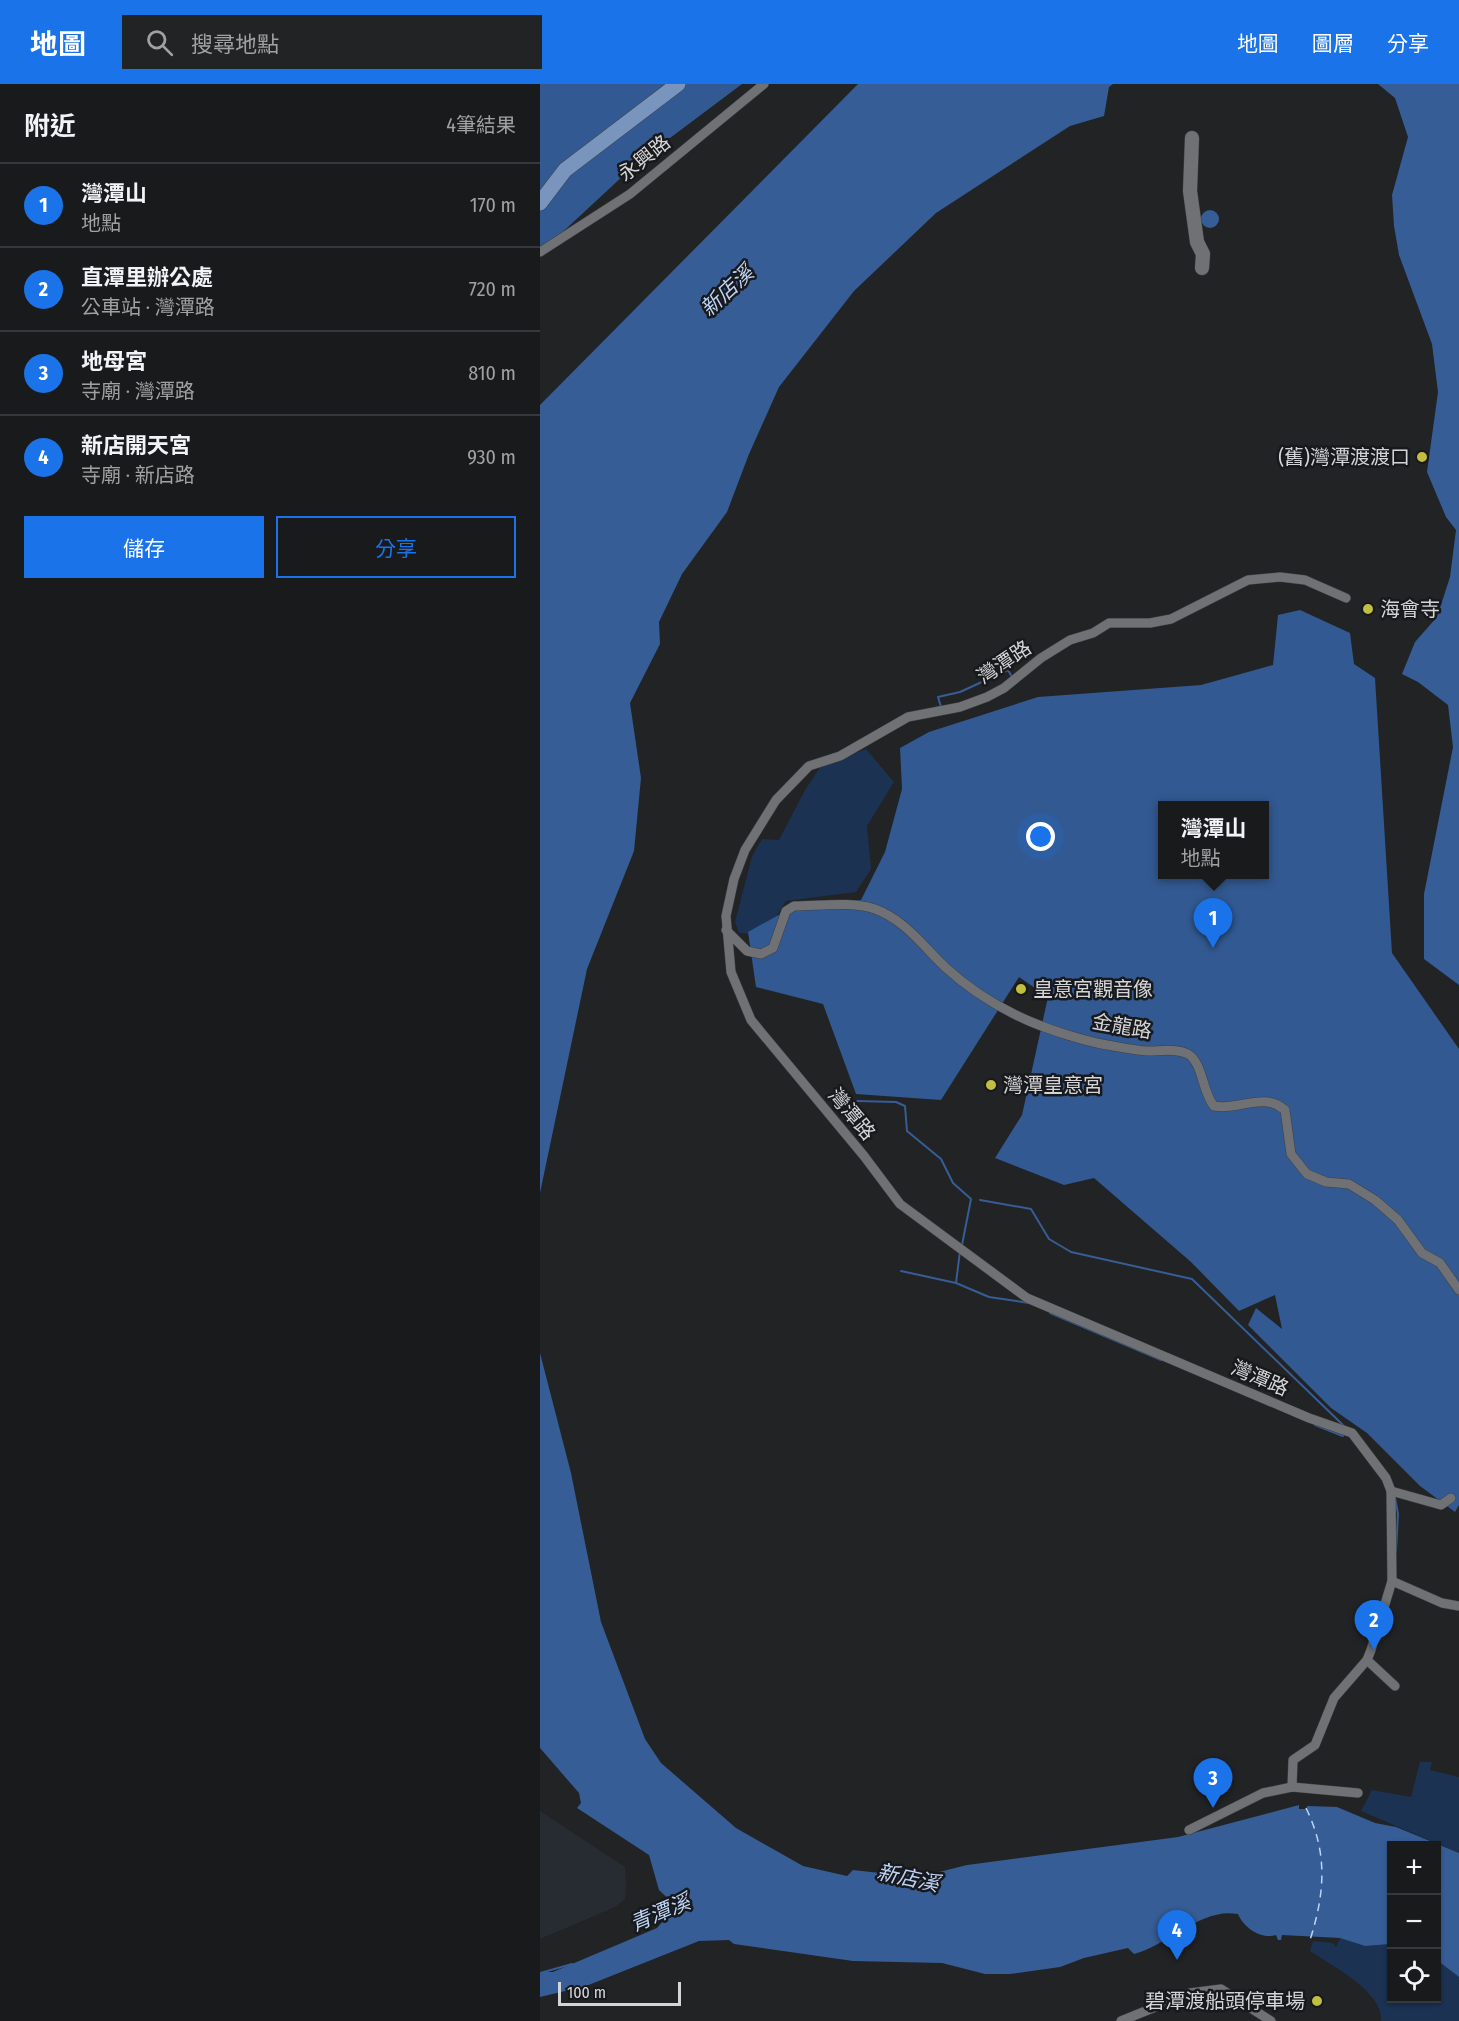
<!DOCTYPE html>
<html lang="zh-TW">
<meta charset="utf-8">
<style>
body{margin:0;font-family:"Fira Sans Condensed","Noto Sans TC",sans-serif;background:#222325;color:#f1f3f6}
.controls{position:absolute;right:18px;bottom:18px;display:grid;overflow:hidden;border-radius:0px;box-shadow:0 2px 4px #0004}
.controls button{width:54px;height:54px;display:grid;place-items:center;padding:0;border:0;border-bottom:2px solid #37383b;background:#191a1c;color:#f1f3f6;font:30px sans-serif}
.scale{position:absolute;left:18px;bottom:15px;width:123px;box-sizing:border-box;padding-left:6px;border:3px solid #d4d5d7;border-top:0;font-size:16px;line-height:21px;white-space:nowrap;color:#d4d5d7;-webkit-text-stroke:4px #18191c;paint-order:stroke}
.you{position:absolute;left:501px;top:753px;width:21px;height:21px;margin:-15px;border:4px solid #fff;border-radius:50%;background:#1a73e8;box-shadow:0 0 0 9px #1a73e833}
.badge{display:grid;place-items:center;width:39px;height:39px;border-radius:50%;background:#1a73e8;color:#fff;font-size:20px;font-weight:700}
.pin{position:absolute;translate:-50% -50px;filter:drop-shadow(0 2px 3px #0008)}
.pin::after{content:'';position:absolute;top:32px;width:21px;height:18px;background:inherit;clip-path:polygon(0 0,100% 0,50% 100%)}
.popup{position:absolute;left:618px;top:717px;width:111px;height:78px;box-sizing:border-box;display:grid;place-content:center;border-radius:0px;background:#191a1c;filter:drop-shadow(0 2px 4px #0005);font-size:20px;white-space:nowrap;color:#9fa1a3}
.popup b{font-size:22px;color:#f1f3f6}
.popup::after{content:'';position:absolute;left:50%;top:100%;margin-left:-12px;border:12px solid transparent;border-top-color:#191a1c}
.list{margin:0;padding:0;list-style:none}
h2{display:flex;justify-content:space-between;align-items:center;height:78px;margin:0;padding:0 24px;font-size:26px}
h2 small{font-size:20px;font-weight:400;color:#9fa1a3}
.list li{display:grid;grid-template-columns:39px 1fr auto;gap:18px;align-items:center;box-sizing:border-box;height:84px;padding:0 24px;border-top:2px solid #37383b}
.list b{display:block;font-size:22px;white-space:nowrap}
.list p{margin:0;font-size:20px;white-space:nowrap;color:#9fa1a3}
.list em{font-size:20px;font-style:normal;color:#9fa1a3}
.actions{display:flex;gap:12px;padding:18px 24px}
.actions a{flex:1;padding:14px 0;border:2px solid #1a73e8;border-radius:0px;text-align:center;font-size:21px;color:#1a73e8}
.actions .main{background:#1a73e8;color:#fff}
.icon{flex:none;width:33px;height:33px;fill:none;stroke:currentColor;stroke-width:2;stroke-linecap:round;stroke-linejoin:round}
.map{position:relative;flex:none;width:919px;height:1937px;overflow:hidden}
header{display:flex;align-items:center;gap:36px;box-sizing:border-box;height:84px;padding:0 30px;background:#1a73e8;color:#fff}
header strong{font-size:28px}
nav{display:flex;gap:33px;margin-inline-start:auto;font-size:21px}
.search{width:420px;height:54px;background:#222325;display:flex;align-items:center;gap:15px;box-sizing:border-box;padding:0 21px;border-radius:0px;color:#9fa1a3;font-size:22px}
main{display:flex}
aside{flex:1;background:#191a1c}
.map>svg:first-child{display:block}
</style>
<header>
<strong>地圖</strong>
<div class="search"><svg class="icon" aria-label="search" viewBox="0 0 24 24"><circle cx="10" cy="10" r="6"/><path d="M15 15l6 6"/></svg>搜尋地點</div>
<nav><a>地圖</a><a>圖層</a><a>分享</a></nav>
</header>
<main>
<aside>
<h2>附近<small>4筆結果</small></h2>
<ul class="list">
<li><span class="badge">1</span><div><b>灣潭山</b><p>地點</p></div><em>170 m</em></li>
<li><span class="badge">2</span><div><b>直潭里辦公處</b><p>公車站 · 灣潭路</p></div><em>720 m</em></li>
<li><span class="badge">3</span><div><b>地母宮</b><p>寺廟 · 灣潭路</p></div><em>810 m</em></li>
<li><span class="badge">4</span><div><b>新店開天宮</b><p>寺廟 · 新店路</p></div><em>930 m</em></li>
</ul>
<div class="actions"><a class="main">儲存</a><a>分享</a></div>
</aside>
<div class="map">
<svg width="919" height="1937" viewBox="0 0 919 1937">
<rect width="100%" height="100%" fill="#212325"/>
<path fill="#272c33" d="M0 1727 85 1783 86 1803 85 1815 75 1823 0 1855Z"/>
<g fill="#1b3253">
<path d="M326 665 354 698 327 742 331 785 316 808 246 817 225 851 199 849 195 838 212 772 222 755 239 756 265 706 281 682Z"/>
<path d="M880 1678H892L890 1686 919 1693V1769L821 1727 832 1706 871 1713Z"/>
<path d="M800 1854 825 1862 851 1860 852 1914H896L897 1876 899 1877 919 1893V1937H841C843 1907 793 1883 770 1867L773 1857 793 1859 796 1863Z"/>
</g>
<g fill="#325991" fill-rule="evenodd">
<path d="M0 0H202L98 78 0 169Z"/>
<path d="M760 526 810 549 814 580 835 594 852 869 919 965V1421L915 1428 880 1402 827 1349 791 1324 708 1241 716 1224 742 1245 735 1211 699 1227 651 1178 554 1094 524 1101 455 1074 482 1031 508 913 479 893 401 1016 316 1010 283 920 216 903 208 848 262 818 321 816 345 768 362 705 360 664 389 648 498 613 661 601 733 581 738 531ZM622 722H724V790H622Z"/>
</g>
<g fill="#365d95">
<path d="M318 0H573L569 3 564 32 530 42 396 129 314 207 239 303 209 370 187 428 142 490 119 538 120 560 90 619 101 694 94 767 47 885 0 1109V321Z"/>
<path d="M838 0H919V901L884 875V810L913 663 908 621 878 598 862 590 875 558 897 533 910 493 916 446 906 433 887 388 898 308 892 260 859 171 854 142 852 111 868 53 855 14Z"/>
<circle cx="670" cy="135" r="9"/>
<path d="M0 1269 31 1389 61 1538 105 1655 121 1679 196 1744 263 1782 307 1792 313 1786 349 1790 368 1786 391 1790 427 1781 638 1753 759 1721V1725H767V1722L797 1723 835 1739 856 1743 919 1769V1893L897 1876 896 1762H852L851 1860 825 1862 800 1854 742 1851 741 1856H738L736 1851C721 1856 703 1843 698 1830 662 1823 628 1861 594 1870L588 1864 544 1874 520 1883 470 1890H445L402 1879 313 1877 194 1860 189 1856 159 1857 46 1902 0 1913V1888H13L117 1844 136 1822 119 1806 109 1771 37 1724 41 1719 39 1709 0 1664Z"/>
</g>
<g fill="none" stroke-linecap="round" stroke-linejoin="round">
<g stroke="#365d95" stroke-width="2">
<path d="M401 623 398 613 420 608 468 586 472 593"/>
<path d="M317 1017 356 1018 365 1022 367 1047 401 1075 413 1099 431 1115 422 1161"/>
<path d="M440 1116 491 1125 509 1155 531 1168 652 1195 804 1342"/>
<path d="M361 1187 416 1199 449 1213 489 1219"/>
<path d="M416 1199 420 1167"/>
<path d="M510 1229 621 1276"/>
<path d="M775 1341 803 1352"/>
<path d="M855 1414 858 1430 856 1467"/>
<path d="M0 1889 32 1880"/>
</g>
<path stroke="#bfd5f7" stroke-width="1.5" stroke-dasharray="8 6" stroke-linecap="butt" d="M766 1724C788 1769 785 1809 770 1856"/>
<g stroke="#3f4043" stroke-width="10">
<g id="street">
<path d="M0 168 90 110 224 0"/>
<path d="M186 846 207 867 221 870 233 864 246 827 254 822C279 822 311 817 335 825 365 836 383 862 405 883 429 905 459 924 489 937 510 946 544 957 567 961 580 963 594 966 607 967 620 967 636 964 648 970 663 979 662 1008 674 1022 699 1027 723 1007 745 1026L751 1070 767 1090 786 1098 809 1100 835 1116 858 1136 882 1169 900 1179 919 1206"/>
<path d="M851 1407 901 1421 911 1414"/>
<path d="M852 1497 902 1519 919 1522"/>
<path d="M827 1576 855 1602"/>
<path d="M752 1703 753 1676 775 1661 794 1614 827 1576 831 1566 852 1497 851 1407 846 1394 812 1349 769 1334 487 1214 360 1120 324 1072 211 936 191 888 186 832 194 795 205 766 236 716 269 682 300 672 368 633 420 623 447 613 464 604 501 574 530 556 553 549 569 539H610L631 535 708 496 740 493 765 496 806 514"/>
<path d="M649 1746 723 1709 752 1703 818 1709"/>
<path d="M581 1937 650 1909 681 1905 731 1937"/>
</g>
</g>
<g stroke="#3f4043" stroke-width="15">
<path id="secondary" d="M652 54 650 107 657 158 663 170 662 184"/>
</g>
<g stroke="#3f4043" stroke-width="16">
<path id="primary" d="M0 119 25 86 138 0"/>
</g>
<use href="#street" stroke="#6f7175" stroke-width="9"/>
<use href="#secondary" stroke="#6f7175" stroke-width="14"/>
<use href="#primary" stroke="#7994bd" stroke-width="15"/>
</g>
<g fill="#c1be40" stroke="#18191c" stroke-width="2">
<circle cx="882" cy="373" r="6"/>
<circle cx="828" cy="525" r="6"/>
<circle cx="481" cy="905" r="6"/>
<circle cx="451" cy="1001" r="6"/>
<circle cx="777" cy="1917" r="6"/>
</g>
<g text-anchor="middle" stroke-width="5" stroke-linejoin="round" paint-order="stroke">
<g font-size="20" fill="#d4d5d7" stroke="#18191c">
<text transform="translate(104 74) rotate(-39)" y="7">永興路</text>
<text transform="translate(464 578) rotate(-34)" y="7">灣潭路</text>
<text transform="translate(582 942) rotate(10)" y="7">金龍路</text>
<text transform="translate(312 1030) rotate(50)" y="7">灣潭路</text>
<text transform="translate(720 1294) rotate(23)" y="7">灣潭路</text>
</g>
<g font-size="20" fill="#d4d5d7" stroke="#18191c" text-anchor="start">
<text x="870" y="380" text-anchor="end">(舊)灣潭渡渡口</text>
<text x="840" y="532">海會寺</text>
<text x="493" y="912">皇意宮觀音像</text>
<text x="463" y="1008">灣潭皇意宮</text>
<text x="765" y="1924" text-anchor="end">碧潭渡船頭停車場</text>
</g>
<g font-size="21" font-style="italic" fill="#bfd5f7" stroke="#18191c">
<text transform="translate(187 207) rotate(-43)" y="7">新店溪</text>
<text transform="translate(368 1794) rotate(12)" y="7">新店溪</text>
<text transform="translate(120 1829) rotate(-23)" y="7">青潭溪</text>
</g>
</g>
</svg>
<div class="controls">
<button>+</button>
<button>−</button>
<button><svg class="icon" aria-label="locate" viewBox="0 0 24 24"><circle cx="12" cy="12" r="6"/><path d="M12 2v4M12 18v4M2 12h4M18 12h4"/></svg></button>
</div>
<div class="scale">100 m</div>
<div class="you"></div>
<div class="pin badge" style="left:673px;top:864px">1</div>
<div class="popup"><b>灣潭山</b>地點</div>
<div class="pin badge" style="left:834px;top:1566px">2</div>
<div class="pin badge" style="left:673px;top:1724px">3</div>
<div class="pin badge" style="left:637px;top:1876px">4</div>
</div>
</main>
